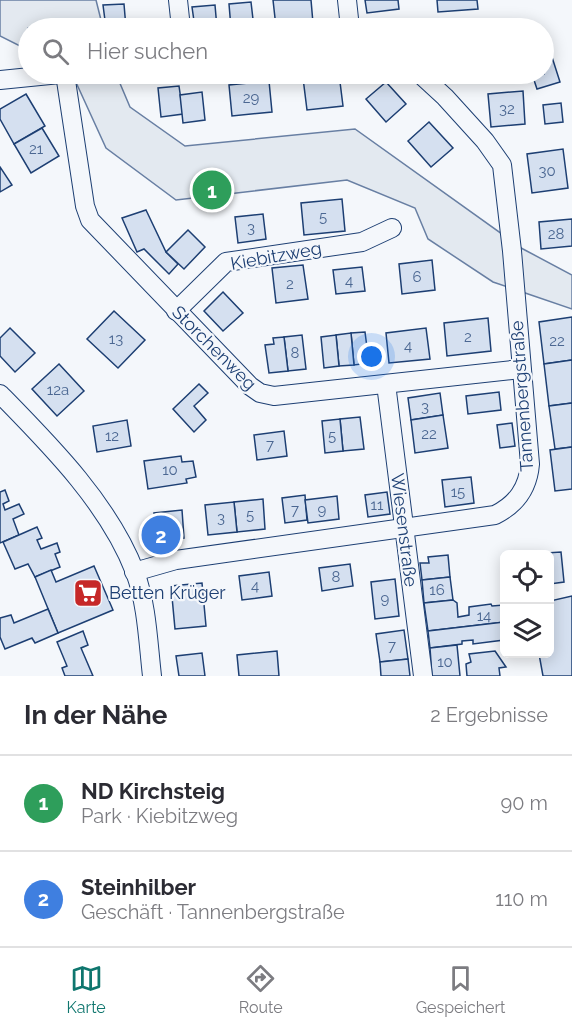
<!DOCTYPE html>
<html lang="de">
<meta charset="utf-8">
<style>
body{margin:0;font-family:Raleway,sans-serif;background:#f7f7f7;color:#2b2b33}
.controls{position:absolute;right:18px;bottom:18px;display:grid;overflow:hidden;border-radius:9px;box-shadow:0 3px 15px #0003}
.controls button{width:54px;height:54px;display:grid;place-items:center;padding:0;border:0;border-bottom:2px solid #e1e1e2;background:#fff;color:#2b2b33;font:30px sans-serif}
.you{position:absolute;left:372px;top:357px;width:21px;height:21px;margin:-15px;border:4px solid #fff;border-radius:50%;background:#1a73e8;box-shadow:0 0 0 9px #1a73e833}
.badge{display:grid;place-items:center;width:39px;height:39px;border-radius:50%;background:#0f766e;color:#fff;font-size:20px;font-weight:700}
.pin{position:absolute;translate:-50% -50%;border:3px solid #fff;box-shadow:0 2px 6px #0006}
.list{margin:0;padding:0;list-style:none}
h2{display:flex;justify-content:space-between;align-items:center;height:78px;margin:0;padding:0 24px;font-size:26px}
h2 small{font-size:20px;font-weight:400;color:#7c7c81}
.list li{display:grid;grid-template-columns:39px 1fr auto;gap:18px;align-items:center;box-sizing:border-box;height:96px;padding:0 24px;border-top:2px solid #e1e1e2}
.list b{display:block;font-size:22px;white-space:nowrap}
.list p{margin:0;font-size:20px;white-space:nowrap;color:#7c7c81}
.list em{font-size:20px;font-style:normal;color:#7c7c81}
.icon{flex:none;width:33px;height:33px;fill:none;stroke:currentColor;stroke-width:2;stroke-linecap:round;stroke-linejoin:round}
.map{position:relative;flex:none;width:572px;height:676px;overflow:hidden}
.search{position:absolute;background:#fff;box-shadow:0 3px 15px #0003;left:18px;right:18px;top:18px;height:66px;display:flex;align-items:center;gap:15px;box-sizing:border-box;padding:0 21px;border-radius:33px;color:#7c7c81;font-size:22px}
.sheet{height:270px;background:#fff}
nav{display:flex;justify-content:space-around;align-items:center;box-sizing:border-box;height:84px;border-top:2px solid #e1e1e2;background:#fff;font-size:16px;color:#7c7c81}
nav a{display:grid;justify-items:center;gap:3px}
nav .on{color:#0f766e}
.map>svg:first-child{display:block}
</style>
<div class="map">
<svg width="572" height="676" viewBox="0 0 572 676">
<rect width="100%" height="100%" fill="#f4f7fb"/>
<g fill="#e3e9f0" stroke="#687fa3" stroke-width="1.5">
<path d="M0 0H96L103 28H28V50L0 36Z"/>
<path d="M67 74H116L130 107 185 146 355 129 523 249 572 275V309L493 282 428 239 415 208 347 180 176 200 106 148 74 78Z"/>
</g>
<g fill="#d5e0f0" stroke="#1d3f73" stroke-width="1.5">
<path d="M273 0H311L313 23 276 27Z"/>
<path d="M365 0H398L399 9 367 13Z"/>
<path d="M437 0H477L478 9 438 12Z"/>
<path d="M251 2 254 28H231L229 4Z"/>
<path d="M124 4 126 28H106L103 5Z"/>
<path d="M215 5 217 28H195L192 7Z"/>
<path d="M551 54 560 82 537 89 532 74H544V57Z"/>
<path d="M339 74 343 106 307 110 303 78Z"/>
<path d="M269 81 272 112 232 116 229 85Z"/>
<path d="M386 82 406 104 386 122 366 99Z"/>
<path d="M179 86 183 114 161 117 158 88Z"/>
<path d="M523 91 525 124 491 127 488 94Z"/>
<path d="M202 92 205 120 183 123 180 95Z"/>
<path d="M26 94 45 126 14 144 0 119V109Z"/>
<path d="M561 103 563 122 545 124 543 105Z"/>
<path d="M429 122 453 148 431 167 408 141Z"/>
<path d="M42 128 59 156 31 173 14 144Z"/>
<path d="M563 149 568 188 532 193 527 154Z"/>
<path d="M0 167 12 185 0 192Z"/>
<path d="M342 199 345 231 304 235 301 203Z"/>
<path d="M146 210 166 252 178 264 169 274 144 249 137 252 122 218Z"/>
<path d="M263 214 266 239 238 243 235 217Z"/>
<path d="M572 219V246L541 249 539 222Z"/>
<path d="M188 230 205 247 184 269 166 252Z"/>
<path d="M432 260 435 290 402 294 399 264Z"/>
<path d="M303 265 308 299 276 303 272 268Z"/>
<path d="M362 267 365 291 336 294 333 270Z"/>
<path d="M223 292 243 313 223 331 204 311Z"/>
<path d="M114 311 145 340 118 368 87 339Z"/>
<path d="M572 317V360L544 364 539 322Z"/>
<path d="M488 318 491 351 447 356 444 323Z"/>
<path d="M10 328 35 353 15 372 0 356V338Z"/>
<path d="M426 328 430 359 389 363 386 333Z"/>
<path d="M365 332 369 363 354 365 351 333Z"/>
<path d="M351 333 354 365 339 366 336 335Z"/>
<path d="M302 335 306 369 288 371 284 337Z"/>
<path d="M336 335 339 366 324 368 321 337Z"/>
<path d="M284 337 288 371 269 373 265 345 274 344 273 338Z"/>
<path d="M572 360V403L549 406 544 364Z"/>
<path d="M59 364 84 391 57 416 32 389Z"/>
<path d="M199 384 208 393 194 406 206 420 194 432 173 409Z"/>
<path d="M499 392 501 410 468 414 466 396Z"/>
<path d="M440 393 443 415 411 420 408 398Z"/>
<path d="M572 403V447L555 449 549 406Z"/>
<path d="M443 415 448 448 415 453 411 420Z"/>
<path d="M360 417 364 449 343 451 340 419Z"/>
<path d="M340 419 343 451 325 453 322 421Z"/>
<path d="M127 420 131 446 97 452 93 426Z"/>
<path d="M512 423 515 446 500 448 497 425Z"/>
<path d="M284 431 287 456 257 460 254 435Z"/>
<path d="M572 447V489L555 491 550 450Z"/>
<path d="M181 456 182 462 193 461 196 477 186 479 187 483 148 489 144 461Z"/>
<path d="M471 477 474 503 445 507 442 480Z"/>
<path d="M5 490 9 501 3 504 5 510 19 504 24 514 13 519 19 535 0 543V492Z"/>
<path d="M387 492 390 514 368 517 365 495Z"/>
<path d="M305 495 307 520 285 523 282 498Z"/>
<path d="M337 496 339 519 308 523 305 500Z"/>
<path d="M263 499 265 529 237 532 234 502Z"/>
<path d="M234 502 237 532 208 535 205 505Z"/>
<path d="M182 510 184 538 157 541 154 513Z"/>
<path d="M37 527 42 538 37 540 41 549 57 543 60 552 55 554 60 567 35 577 28 564 15 569 3 542Z"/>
<path d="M561 552 564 582 550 584V554H531Z"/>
<path d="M448 555 450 577 422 580 420 563H429L428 557Z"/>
<path d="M350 564 353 586 322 591 319 568Z"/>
<path d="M94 566 113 610 58 633 35 577 51 570 56 582Z"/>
<path d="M269 572 272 596 242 600 239 576Z"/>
<path d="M450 577 453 600 424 603 422 580Z"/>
<path d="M395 579 399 616 375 619 371 582Z"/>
<path d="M202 583 206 626 175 629 171 586Z"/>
<path d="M572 596V676H543L539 654H550V601Z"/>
<path d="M453 600 457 603 458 617 469 615V607L491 604 492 606 504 605V622L428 631 424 603Z"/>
<path d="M48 609 58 633 35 643 32 638 5 649 0 637V618L11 615 14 623Z"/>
<path d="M504 622V640L473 644V640L462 641V644L430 648 428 631Z"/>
<path d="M404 630 408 659 380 662 376 634Z"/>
<path d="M83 631 88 645 81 648 93 676H65L62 668 67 666 57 642Z"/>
<path d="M457 645 460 676H432L430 648Z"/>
<path d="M277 651 279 676H239L237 655Z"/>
<path d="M495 651 506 667 499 668 500 676H467L466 664 471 662 469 654Z"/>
<path d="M202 653 205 676H179L176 656Z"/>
<path d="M408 659 410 676H381L380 662Z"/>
</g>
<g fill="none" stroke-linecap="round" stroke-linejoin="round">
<g stroke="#1d3f73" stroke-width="20">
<g id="minor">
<path d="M178 0 181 28"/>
<path d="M347 0 350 28"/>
<path d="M65 74 85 206 90 220 250 386 260 393 274 396 521 369"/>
<path d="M0 80 60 74"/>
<path d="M176 311 226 262 362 242 392 228"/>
<path d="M386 384 423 676"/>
<path d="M0 394C50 445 109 504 135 572 147 605 148 641 152 676"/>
<path d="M134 572 176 560 495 515C517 504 528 488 530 464L512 251 502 165 485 141 445 97 420 74"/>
</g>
</g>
<use href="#minor" stroke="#f4f7fb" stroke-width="18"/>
</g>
<defs>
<g id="supermarket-square" transform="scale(1.5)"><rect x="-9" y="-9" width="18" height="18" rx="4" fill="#c62828" stroke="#f4f7fb"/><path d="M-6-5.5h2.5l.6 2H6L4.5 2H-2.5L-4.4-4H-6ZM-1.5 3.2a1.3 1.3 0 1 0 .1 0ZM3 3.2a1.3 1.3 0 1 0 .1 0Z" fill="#fff"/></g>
</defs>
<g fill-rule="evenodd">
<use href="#supermarket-square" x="88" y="593"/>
</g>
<g text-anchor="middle" stroke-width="4.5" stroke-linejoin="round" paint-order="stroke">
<g font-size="15" fill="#4b6792">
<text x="251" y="103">29</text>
<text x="507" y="114">32</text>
<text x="36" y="154">21</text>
<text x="547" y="176">30</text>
<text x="323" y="222">5</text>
<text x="251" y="233">3</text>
<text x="556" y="239">28</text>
<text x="417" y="282">6</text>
<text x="349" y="286">4</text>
<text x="290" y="289">2</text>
<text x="468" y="342">2</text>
<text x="116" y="344">13</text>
<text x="557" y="346">22</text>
<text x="408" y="351">4</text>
<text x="295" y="358">8</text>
<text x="58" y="395">12a</text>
<text x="425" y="412">3</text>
<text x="429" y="439">22</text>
<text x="112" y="441">12</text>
<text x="332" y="441">5</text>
<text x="270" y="450">7</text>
<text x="170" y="475">10</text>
<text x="458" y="497">15</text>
<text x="377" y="510">11</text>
<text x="295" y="515">7</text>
<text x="322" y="515">9</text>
<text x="250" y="520">5</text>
<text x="221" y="523">3</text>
<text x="336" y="582">8</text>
<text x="255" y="591">4</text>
<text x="437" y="595">16</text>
<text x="385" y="604">9</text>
<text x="484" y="621">14</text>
<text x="392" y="651">7</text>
<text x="445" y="667">10</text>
</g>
<g font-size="18" fill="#1d3f73" stroke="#f4f7fb">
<text transform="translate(276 256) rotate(-10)" y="6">Kiebitzweg</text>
<text transform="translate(214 348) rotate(45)" y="6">Storchenweg</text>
<text transform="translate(522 396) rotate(-94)" y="6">Tannenbergstraße</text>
<text transform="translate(404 530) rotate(83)" y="6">Wiesenstraße</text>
</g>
<g font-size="18" fill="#1d3f73" stroke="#f4f7fb" text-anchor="start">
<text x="109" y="599">Betten Krüger</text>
</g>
</g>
</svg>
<div class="controls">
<button><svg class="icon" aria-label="locate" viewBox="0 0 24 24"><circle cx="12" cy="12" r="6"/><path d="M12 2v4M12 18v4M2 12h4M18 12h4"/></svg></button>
<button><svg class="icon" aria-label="layers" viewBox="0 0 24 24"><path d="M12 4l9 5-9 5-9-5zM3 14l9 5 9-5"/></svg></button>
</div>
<div class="you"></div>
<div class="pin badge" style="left:212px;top:190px;background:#2e9e5b">1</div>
<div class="pin badge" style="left:161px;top:535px;background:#3f7fe0">2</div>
<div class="search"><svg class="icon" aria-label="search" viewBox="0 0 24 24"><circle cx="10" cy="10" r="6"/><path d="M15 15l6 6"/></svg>Hier suchen</div>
</div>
<section class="sheet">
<h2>In der Nähe<small>2 Ergebnisse</small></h2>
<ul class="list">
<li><span class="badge" style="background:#2e9e5b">1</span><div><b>ND Kirchsteig</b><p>Park · Kiebitzweg</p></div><em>90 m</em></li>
<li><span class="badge" style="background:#3f7fe0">2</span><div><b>Steinhilber</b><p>Geschäft · Tannenbergstraße</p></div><em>110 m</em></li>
</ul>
</section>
<nav>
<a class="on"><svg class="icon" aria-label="map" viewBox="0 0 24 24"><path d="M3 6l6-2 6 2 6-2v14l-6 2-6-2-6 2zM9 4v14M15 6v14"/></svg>Karte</a>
<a><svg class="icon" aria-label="directions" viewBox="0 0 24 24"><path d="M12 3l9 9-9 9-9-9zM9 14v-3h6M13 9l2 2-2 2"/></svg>Route</a>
<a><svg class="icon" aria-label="saved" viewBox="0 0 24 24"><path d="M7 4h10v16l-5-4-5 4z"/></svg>Gespeichert</a>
</nav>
